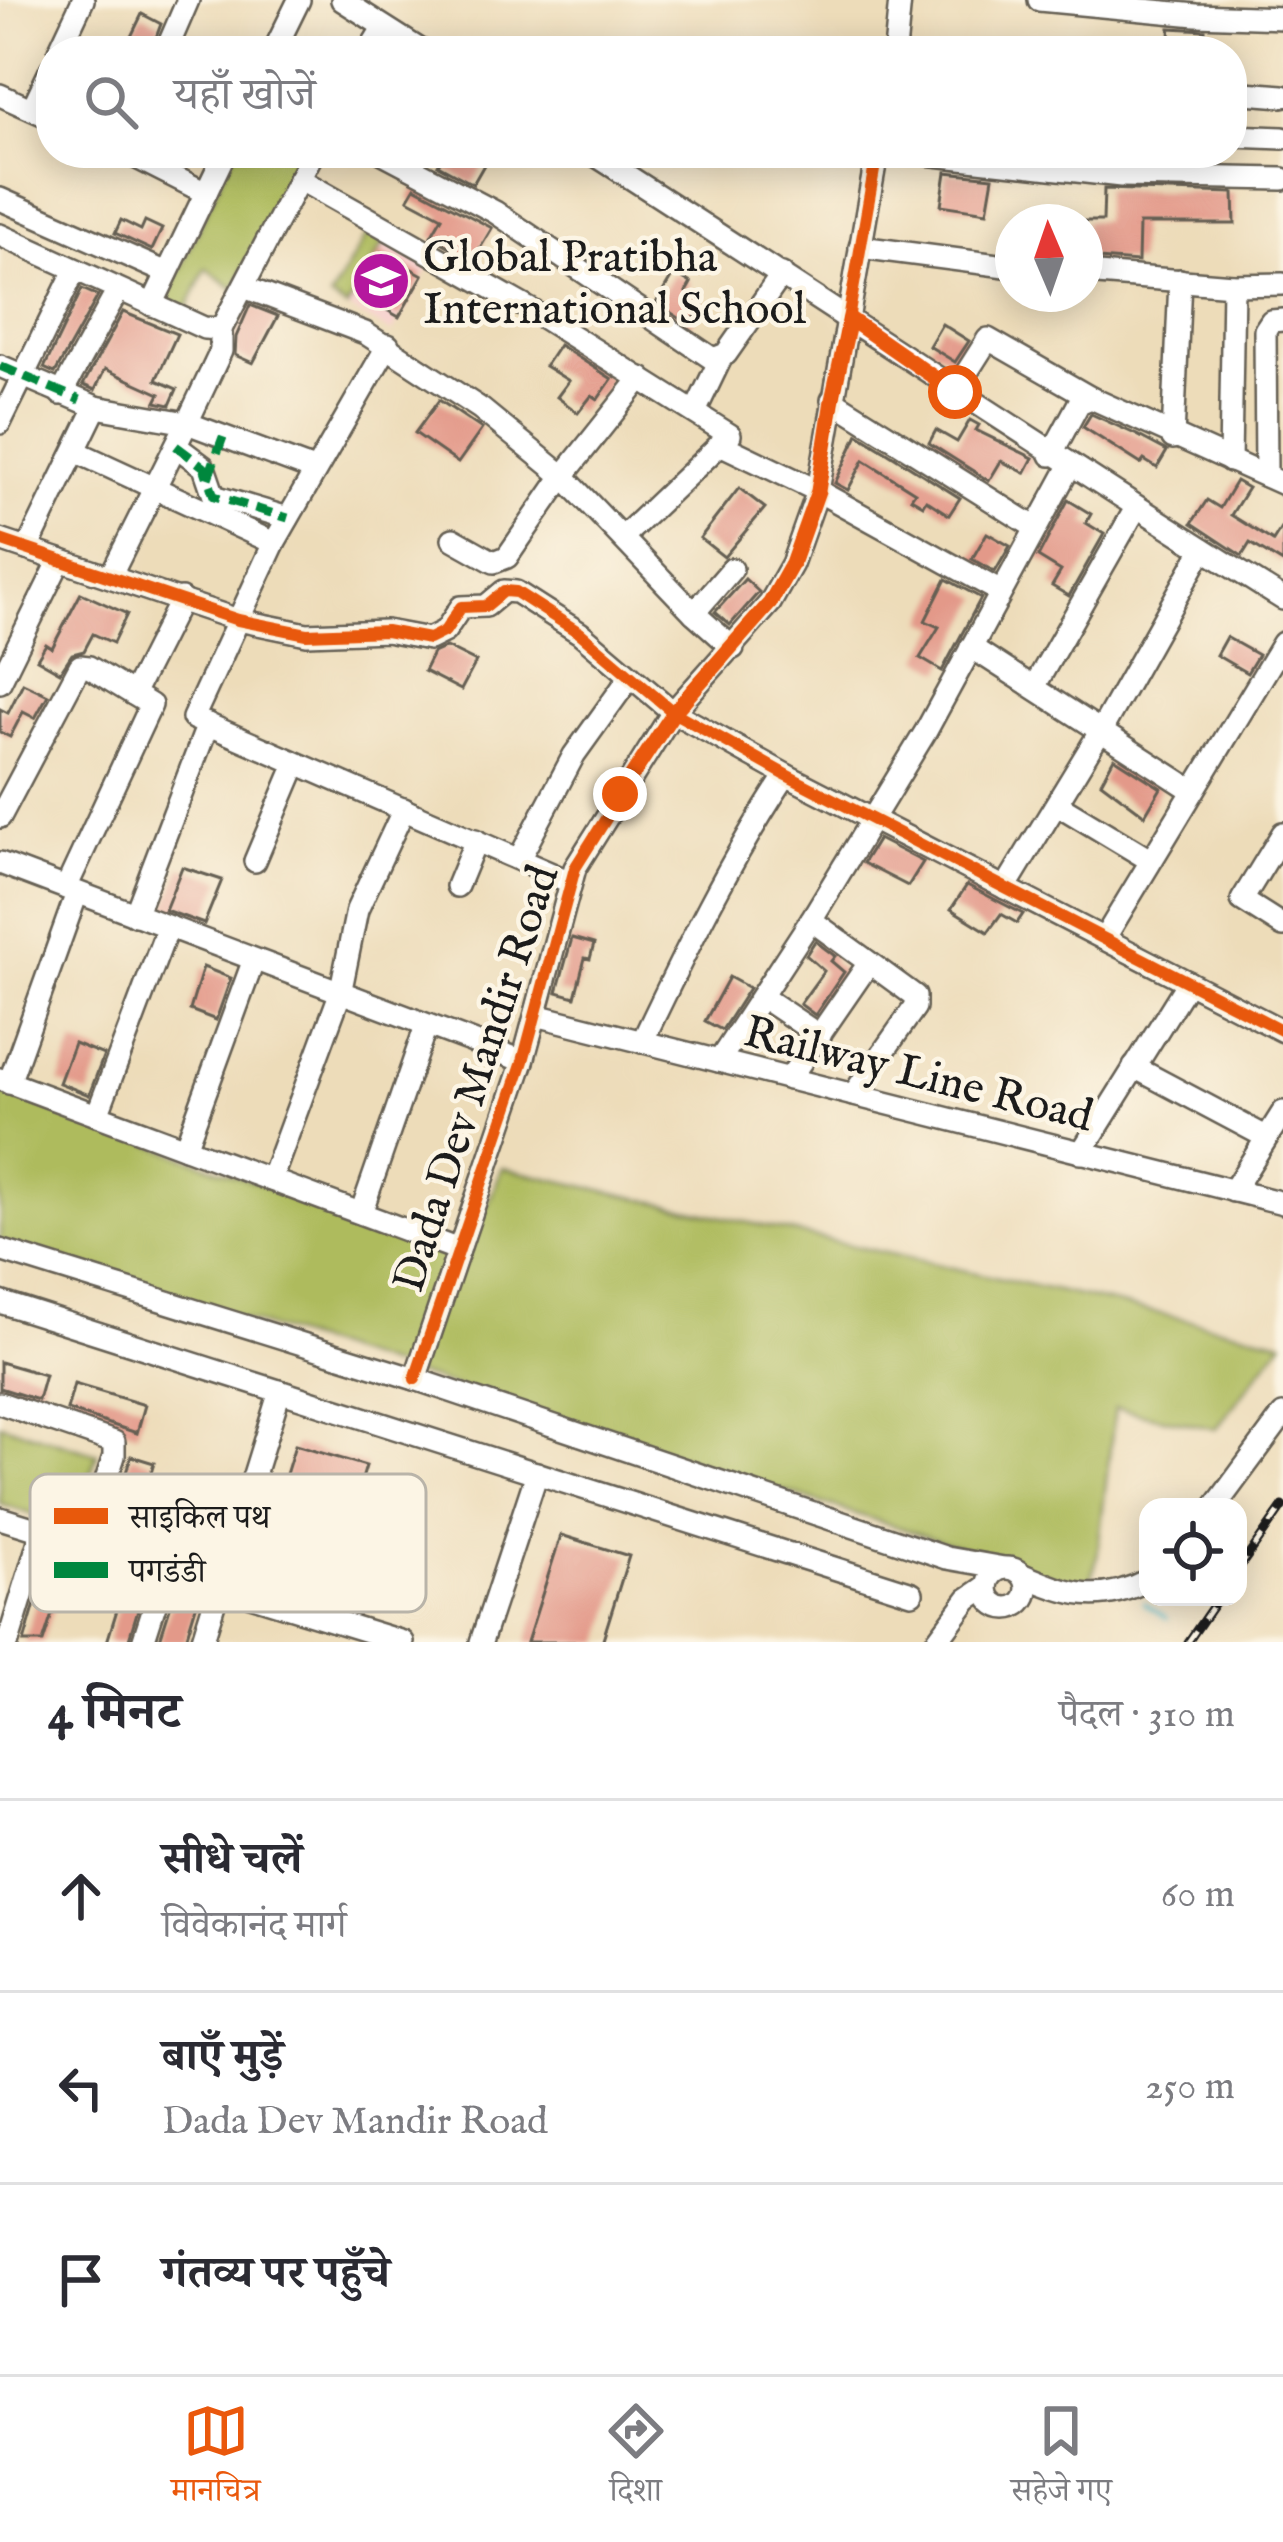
<!DOCTYPE html>
<html lang="hi">
<meta charset="utf-8">
<style>
body{margin:0;font-family:"IM FELL English","Noto Serif Devanagari",serif;background:#f2f2f3;color:#2b2b33}
.controls{position:absolute;right:36px;bottom:36px;display:grid;overflow:hidden;border-radius:24px;box-shadow:0 6px 30px #0003}
.controls button{width:108px;height:108px;display:grid;place-items:center;padding:0;border:0;border-bottom:3px solid #e1e1e2;background:#fff;color:#2b2b33;font:60px sans-serif}
.compass{position:absolute;left:995px;top:204px;width:108px;height:108px;border-radius:50%;background:#fff;box-shadow:0 6px 30px #0003;rotate:358deg}
.stop{position:absolute;width:36px;height:36px;margin:-27px;border:9px solid #ea580c;border-radius:50%;background:#fff}
.stop.end{background:#ea580c;border-color:#fff;box-shadow:0 3px 12px #0008}
.list{margin:0;padding:0;list-style:none}
h2{display:flex;justify-content:space-between;align-items:center;height:156px;margin:0;padding:0 48px;font-size:51px}
h2 small{font-size:39px;font-weight:400;color:#7c7c81}
.list li{display:grid;grid-template-columns:78px 1fr auto;gap:36px;align-items:center;box-sizing:border-box;height:192px;padding:0 48px;border-top:3px solid #e1e1e2}
.list b{display:block;font-size:45px;white-space:nowrap}
.list p{margin:0;font-size:39px;white-space:nowrap;color:#7c7c81}
.list em{font-size:39px;font-style:normal;color:#7c7c81}
.icon{flex:none;width:66px;height:66px;fill:none;stroke:currentColor;stroke-width:2;stroke-linecap:round;stroke-linejoin:round}
.map{position:relative;flex:none;width:1283px;height:1642px;overflow:hidden}
.search{position:absolute;background:#fff;box-shadow:0 6px 30px #0003;left:36px;right:36px;top:36px;height:132px;display:flex;align-items:center;gap:30px;box-sizing:border-box;padding:0 42px;border-radius:48px;color:#7c7c81;font-size:45px}
.sheet{height:732px;background:#fff}
nav{display:flex;justify-content:space-around;align-items:center;box-sizing:border-box;height:168px;border-top:3px solid #e1e1e2;background:#fff;font-size:33px;color:#7c7c81}
nav a{display:grid;justify-items:center;gap:6px}
nav .on{color:#ea580c}
.map>svg:first-child{display:block}
</style>
<div class="map">
<svg width="1283" height="1642" viewBox="0 0 1283 1642">
<rect width="100%" height="100%" fill="#fcf5e5"/>
<filter id="ink" filterUnits="userSpaceOnUse"><feTurbulence type="fractalNoise" baseFrequency=".00833" numOctaves="2"/><feDisplacementMap in="SourceGraphic" scale="24" xChannelSelector="R" yChannelSelector="G"/><feConvolveMatrix kernelMatrix="1 2 1 2 8 2 1 2 1" color-interpolation-filters="sRGB"/></filter>
<filter id="wash" filterUnits="userSpaceOnUse"><feTurbulence type="fractalNoise" baseFrequency=".004" numOctaves="4" result="noise"/><feDisplacementMap in="SourceGraphic" scale="48" xChannelSelector="R" yChannelSelector="G"/><feGaussianBlur stdDeviation="2.7" result="paint"/><feColorMatrix in="noise" values="0 0 0 0 0 0 0 0 0 0 0 0 0 0 0 0 0 1.4 0 .05"/><feComposite in="paint" operator="in"/></filter>
<g filter="url(#wash)">
<rect width="100%" height="100%" fill="#eddcb9"/>
<path fill="#f7d0cd" d="M370 229 432 263 392 333 330 298Z"/>
<g fill="#aebb5d" stroke="#656c3c" stroke-width="3">
<path d="M233 153H305L234 289 206 268 186 311 165 303Z"/>
<path d="M370 229 387 238 347 308 330 298Z"/>
<path d="M0 1090 466 1259 502 1168 1283 1341 1216 1429 1115 1408 1097 1558 1089 1588 0 1242Z"/>
<path d="M0 1424 97 1454 73 1528 0 1504Z"/>
</g>
<g fill="none" stroke-linecap="round" stroke-linejoin="round">
<g stroke="#4bb9c6" stroke-width="4.5">
<path d="M1180 1597 1182 1598"/>
<path d="M1144 1603 1167 1618"/>
</g>
</g>
<g id="blocks">
<g fill="#e39989">
<path d="M142 14 161 24 151 51H124Z"/>
<path d="M1170 28 1205 30V51H1171Z"/>
<path d="M445 153H468L485 163 473 184 438 165Z"/>
<path d="M946 172 993 177 987 212 941 205Z"/>
<path d="M415 187 492 228 473 260 431 236 442 217 408 199Z"/>
<path d="M1104 189 1234 193 1235 224H1139L1138 262 1085 258V221H1103Z"/>
<path d="M121 220 141 230 145 221 162 229 152 250 115 233Z"/>
<path d="M381 252 423 275 399 317 357 293Z"/>
<path d="M674 273 691 283 686 292 704 302 690 325 656 303Z"/>
<path d="M82 289 98 296 55 373 44 368Z"/>
<path d="M250 305 278 316 253 363 235 355 236 337Z"/>
<path d="M123 312 177 334 156 380 177 389 170 405 156 402 160 394 105 369 95 390 83 385Z"/>
<path d="M942 324 969 341 955 362 929 346Z"/>
<path d="M559 345 612 379 598 399 592 395 578 413 557 397 569 381 545 366Z"/>
<path d="M439 400 482 429 458 463 415 433Z"/>
<path d="M1091 414 1137 435 1167 451 1157 468 1144 460 1141 464 1083 427Z"/>
<path d="M970 420 979 425 976 430 1033 458 1025 473 1001 461 989 481 929 443 936 430 957 442Z"/>
<path d="M858 434 960 498 949 515 926 500 923 505 911 498 915 492 864 460 848 490 835 483Z"/>
<path d="M1236 481 1248 488 1231 515 1273 541 1283 525V563L1250 543 1242 556 1192 523 1207 500 1220 508Z"/>
<path d="M739 488 765 508 724 557 700 538Z"/>
<path d="M1068 500 1091 514 1086 523 1104 534 1069 596 1052 586 1061 571 1038 557Z"/>
<path d="M987 533 1010 546 995 572 972 559Z"/>
<path d="M745 579 759 592 730 625 715 612Z"/>
<path d="M946 579 981 598 942 671 920 658 939 627 925 621Z"/>
<path d="M81 593 127 614 113 643 93 634 84 651 72 654 60 672 37 659 46 644 52 648Z"/>
<path d="M1226 637 1258 655 1247 673 1216 655Z"/>
<path d="M446 647 476 662 461 690 424 671 433 653Z"/>
<path d="M23 683 48 695 35 718 23 712 10 737 0 732V709L8 713Z"/>
<path d="M1114 758 1161 788 1145 815 1101 782Z"/>
<path d="M878 839 923 862 908 886 863 863Z"/>
<path d="M182 867 222 880 204 924 165 910Z"/>
<path d="M967 885 1023 914 1017 923 1001 914 988 932 951 909Z"/>
<path d="M572 938 594 944 590 959 585 958 575 997 557 992Z"/>
<path d="M815 941 835 956 831 961 844 972 815 1015 800 1004 824 971 806 955Z"/>
<path d="M203 967 231 978 216 1020 190 1010Z"/>
<path d="M729 977 749 988 722 1030 705 1021Z"/>
<path d="M74 1043 104 1055 89 1095 59 1083Z"/>
<path d="M0 1362 45 1375 38 1400 0 1388Z"/>
<path d="M74 1384 145 1405 137 1433 67 1410Z"/>
<path d="M295 1445 366 1466 338 1558 267 1536Z"/>
<path d="M131 1456 154 1463 133 1533 110 1526Z"/>
<path d="M561 1535 629 1556 602 1642H527Z"/>
<path d="M75 1558 147 1580 128 1642H107L121 1597 68 1581Z"/>
<path d="M40 1587 59 1593 43 1642H24Z"/>
<path d="M176 1589 199 1596 185 1642H159Z"/>
</g>
</g>
</g>
<g filter="url(#ink)">
<use href="#blocks" fill-opacity="0" stroke="#655f53" stroke-width="3"/>
<g fill="none" stroke-linecap="round" stroke-linejoin="round">
<g stroke="#655f53" stroke-width="26">
<g id="minor">
<path d="M342 0 422 51"/>
<path d="M1039 0 1196 15 1283 18"/>
<path d="M59 51 83 0"/>
<path d="M166 51 188 0"/>
<path d="M274 51 299 0"/>
<path d="M369 51 383 28"/>
<path d="M895 51 900 0"/>
<path d="M1232 92 1283 96"/>
<path d="M0 95 51 118"/>
<path d="M32 109 51 69"/>
<path d="M1232 136 1283 138"/>
<path d="M127 153 206 193"/>
<path d="M383 153 495 212 713 359 726 354 782 274"/>
<path d="M592 153C823 301 1050 454 1283 599"/>
<path d="M916 153 1121 176 1283 179"/>
<path d="M299 179 531 310 730 435 623 537"/>
<path d="M0 199 167 273"/>
<path d="M0 235 204 328 221 329 313 153"/>
<path d="M860 247 1013 267"/>
<path d="M1085 273 1233 285 1283 284"/>
<path d="M244 287 365 333 481 409 563 476 694 613 733 648"/>
<path d="M152 305 225 153"/>
<path d="M221 329V351L187 423 314 470"/>
<path d="M388 345 274 543 193 718 570 882"/>
<path d="M0 366 96 407"/>
<path d="M955 391 988 339 1091 398"/>
<path d="M61 394 118 290"/>
<path d="M832 400 1036 528"/>
<path d="M695 412 721 358"/>
<path d="M0 423 75 270"/>
<path d="M1173 438 1180 280"/>
<path d="M720 444 818 491 1001 592"/>
<path d="M176 446 204 467 214 496 288 518"/>
<path d="M77 452 274 543"/>
<path d="M1051 455 1079 403 1091 398 1283 484"/>
<path d="M1230 461 1233 285"/>
<path d="M1266 476 1265 330 1271 321 1283 320"/>
<path d="M453 539 494 562 507 557 563 476 641 378"/>
<path d="M0 540 238 620 307 634 386 631 429 639 445 631 461 607 486 606 504 591 516 592 580 633 673 712 786 775 1283 1031"/>
<path d="M27 549 96 407 187 423 111 575"/>
<path d="M694 613 732 569"/>
<path d="M971 647 1192 790"/>
<path d="M0 682 60 560"/>
<path d="M1034 687 1136 508"/>
<path d="M1057 804 1150 860"/>
<path d="M0 817 80 666 89 667 133 694"/>
<path d="M1283 833 1242 900 1283 926"/>
<path d="M519 859 574 755 630 677"/>
<path d="M255 861 296 764"/>
<path d="M0 863 523 1061"/>
<path d="M457 886 476 840"/>
<path d="M66 888 151 705 133 694 181 599"/>
<path d="M1005 888 1100 732 1203 549"/>
<path d="M135 915 208 724"/>
<path d="M811 920 915 996V1007L853 1095"/>
<path d="M1104 939 1283 643"/>
<path d="M762 997 820 1036"/>
<path d="M536 1015 1283 1203"/>
<path d="M642 1042C686 950 729 861 786 775"/>
<path d="M719 1061 811 920 926 731 1070 466"/>
<path d="M1134 1067 1266 1137"/>
<path d="M0 1079 459 1250"/>
<path d="M789 1079 869 963"/>
<path d="M9 1083 77 893"/>
<path d="M97 1115 168 927"/>
<path d="M185 1148 253 962"/>
<path d="M1081 1153 1188 982"/>
<path d="M271 1180 340 994 357 910 404 809"/>
<path d="M1233 1191 1283 1112"/>
<path d="M361 1213 426 1026"/>
<path d="M0 1250 415 1379 947 1558 1004 1568"/>
<path d="M0 1302 912 1593"/>
<path d="M415 1379 523 1061 575 868 673 712 770 603 792 564 818 491 877 153"/>
<path d="M0 1403 114 1442V1456L85 1545"/>
<path d="M1215 1507 1283 1415"/>
<path d="M0 1518 403 1642"/>
<circle cx="1007" cy="1588" r="20"/>
<path d="M1023 1575C1070 1595 1099 1605 1148 1580"/>
<path d="M8 1642 42 1531"/>
<path d="M143 1642 166 1570"/>
<path d="M202 1642 280 1391"/>
<path d="M481 1642 537 1473"/>
<path d="M936 1642 968 1599 987 1586"/>
</g>
</g>
<use href="#minor" stroke="#fff" stroke-width="21"/>
<g stroke="#1c1c1c" stroke-width="9">
<g id="rail">
<path d="M1238 1570 1283 1506"/>
<path d="M1188 1642 1219 1597"/>
</g>
</g>
<use href="#rail" stroke="#fcf5e5" stroke-width="4.5" stroke-dasharray="14" stroke-linecap="butt"/>
<g stroke="#00873e" stroke-width="9" stroke-dasharray="18 9" stroke-linecap="butt">
<path d="M0 366 80 400"/>
<path d="M176 446 204 467 214 496 288 518"/>
<path d="M208 478 223 437"/>
</g>
<g stroke="#fcf5e5" stroke-width="20">
<g id="cycleway">
<path d="M0 540 238 620 307 634 386 631 429 639 445 631 461 607 486 606 504 591 516 592 580 633 673 712 786 775 1283 1031"/>
<path d="M415 1379 523 1061 575 868 673 712 770 603 792 564 818 491 877 153"/>
</g>
</g>
<use href="#cycleway" stroke="#e8590c" stroke-width="12"/>
</g>
</g>
<g fill="none" stroke-linecap="round" stroke-linejoin="round" filter="url(#ink)">
<path stroke="#ea580c" stroke-width="15" d="M620 794 674 712 770 603 792 564 818 491 832 400 850 319 955 392"/>
</g>
<defs>
<g id="school-disc" transform="scale(3)"><circle r="9.5" fill="#b5179e" stroke="#fcf5e5"/><path d="M0-5L7-2L0 1L-7-2ZM-4 1L0 2.5L4 1V4Q0 6-4 4Z" fill="#fff"/></g>
</defs>
<g fill-rule="evenodd">
<use href="#school-disc" x="381" y="281"/>
</g>
<g text-anchor="middle" stroke-width="9" stroke-linejoin="round" paint-order="stroke">
<g font-size="45" fill="#1c1c1c" stroke="#fcf5e5" text-anchor="start">
<text x="423" y="271">Global Pratibha<tspan x="423" dy="52">International School</tspan></text>
</g>
<g font-size="45" fill="#1c1c1c" stroke="#fcf5e5">
<text transform="translate(919 1072) rotate(14)" y="16">Railway Line Road</text>
<text transform="translate(474 1078) rotate(-72)" y="16">Dada Dev Mandir Road</text>
</g>
</g>
<rect x="30" y="1474" width="396" height="138" rx="18" fill="#fcf5e5" stroke="#b9b4a9" stroke-width="3"/>
<rect x="54" y="1508" width="54" height="16" fill="#e8590c"/>
<rect x="54" y="1562" width="54" height="16" fill="#00873e"/>
<g font-size="33" fill="#1c1c1c">
<text x="129" y="1528">साइकिल पथ</text>
<text x="129" y="1582">पगडंडी</text>
</g>
</svg>
<div class="controls">
<button><svg class="icon" aria-label="locate" viewBox="0 0 24 24"><circle cx="12" cy="12" r="6"/><path d="M12 2v4M12 18v4M2 12h4M18 12h4"/></svg></button>
</div>
<svg class="compass" viewBox="-18 -18 36 36"><path d="M0-13l5 13h-10z" fill="#e53935"/><path d="M0 13l5-13h-10z" fill="#7c7c81"/></svg>
<div class="stop" style="left:955px;top:392px"></div>
<div class="stop end" style="left:620px;top:794px"></div>
<div class="search"><svg class="icon" aria-label="search" viewBox="0 0 24 24"><circle cx="10" cy="10" r="6"/><path d="M15 15l6 6"/></svg>यहाँ खोजें</div>
</div>
<section class="sheet">
<h2>4 मिनट<small>पैदल · 310 m</small></h2>
<ul class="list">
<li><svg class="icon" aria-label="ahead" viewBox="0 0 24 24"><path d="M12 20V5M6 11l6-6 6 6"/></svg><div><b>सीधे चलें</b><p>विवेकानंद मार्ग</p></div><em>60 m</em></li>
<li><svg class="icon" aria-label="left" viewBox="0 0 24 24"><path d="M17 20v-9H6M10 6l-5 5 5 5"/></svg><div><b>बाएँ मुड़ें</b><p>Dada Dev Mandir Road</p></div><em>250 m</em></li>
<li><svg class="icon" aria-label="arrive" viewBox="0 0 24 24"><path d="M6 21V4h12l-3 4 3 4H6"/></svg><div><b>गंतव्य पर पहुँचे</b></div></li>
</ul>
</section>
<nav>
<a class="on"><svg class="icon" aria-label="map" viewBox="0 0 24 24"><path d="M3 6l6-2 6 2 6-2v14l-6 2-6-2-6 2zM9 4v14M15 6v14"/></svg>मानचित्र</a>
<a><svg class="icon" aria-label="directions" viewBox="0 0 24 24"><path d="M12 3l9 9-9 9-9-9zM9 14v-3h6M13 9l2 2-2 2"/></svg>दिशा</a>
<a><svg class="icon" aria-label="saved" viewBox="0 0 24 24"><path d="M7 4h10v16l-5-4-5 4z"/></svg>सहेजे गए</a>
</nav>
